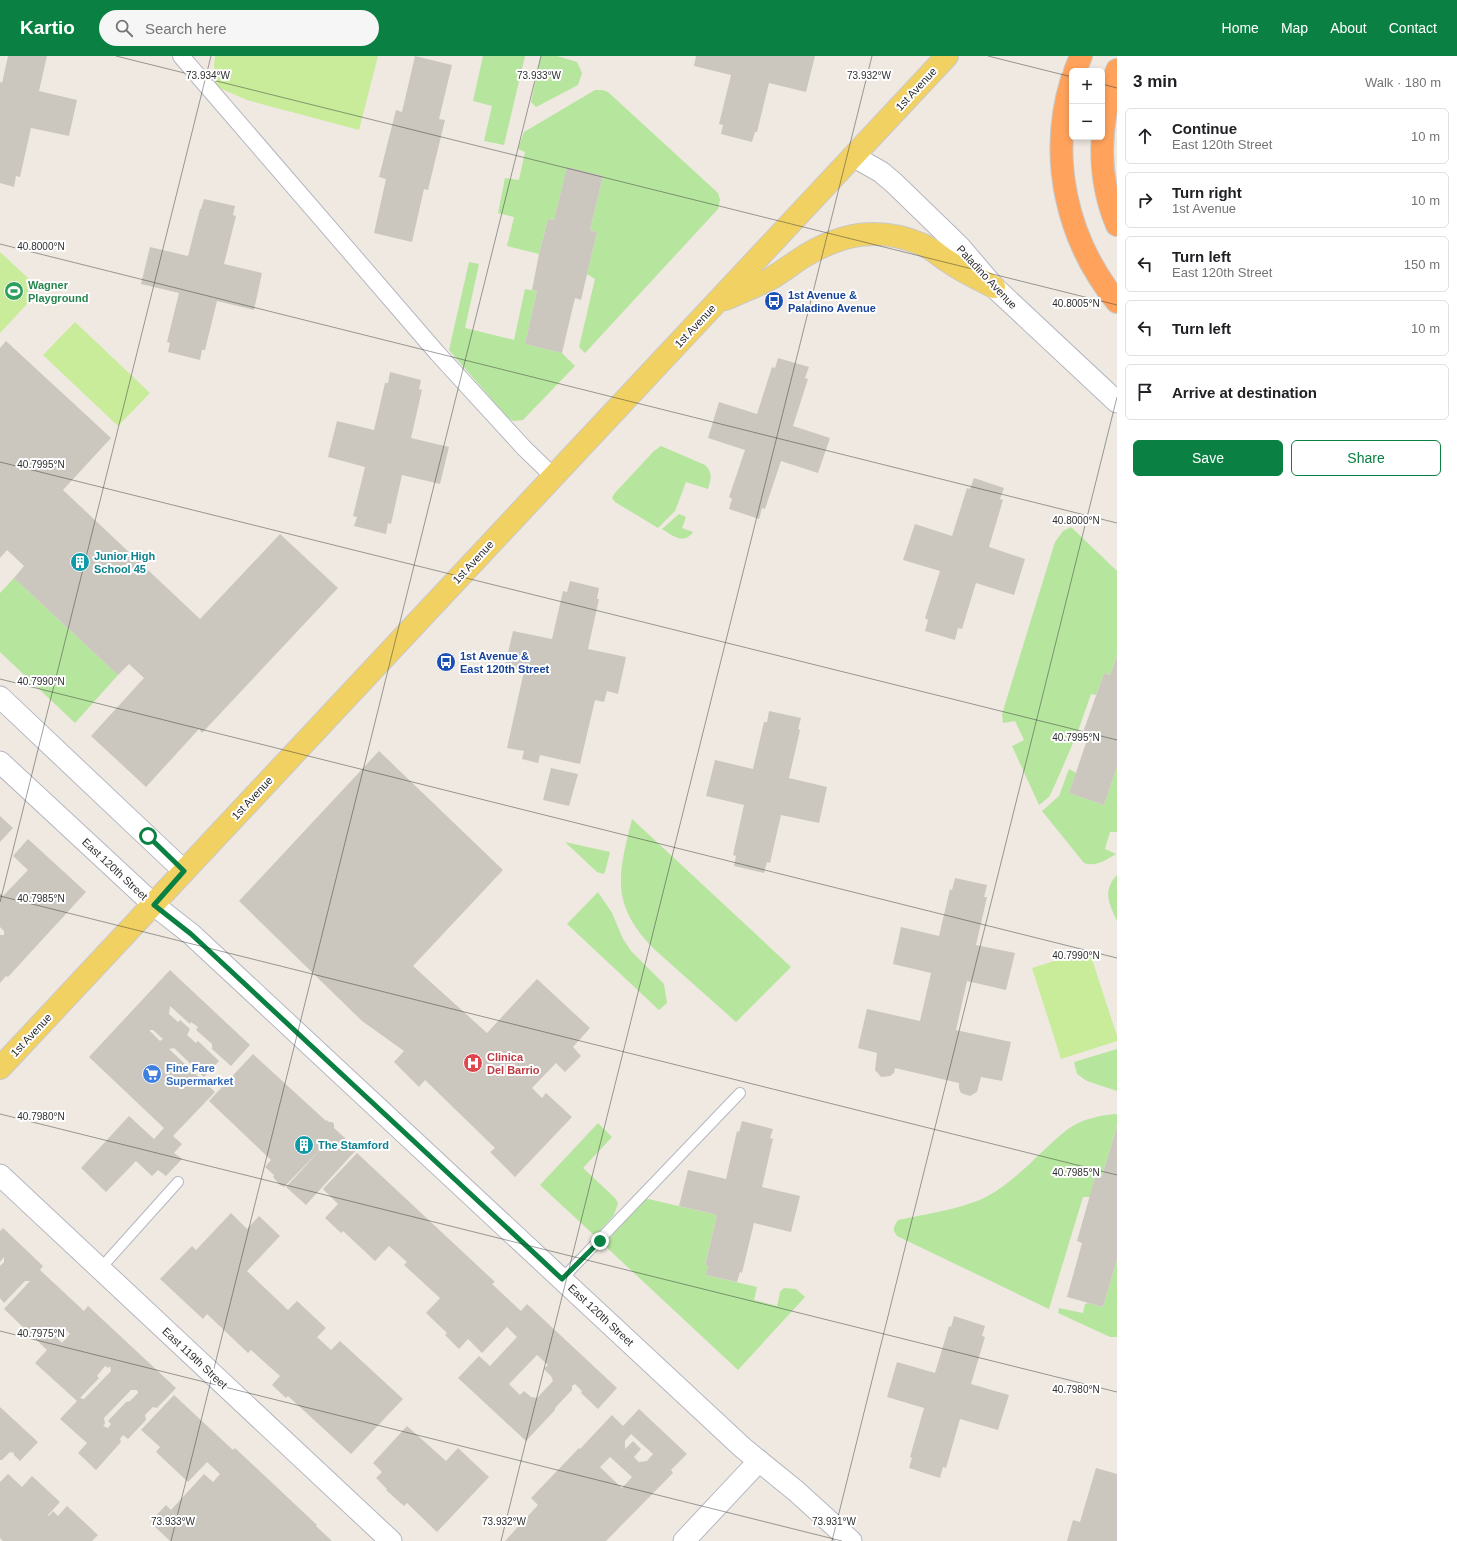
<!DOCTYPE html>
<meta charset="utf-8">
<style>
body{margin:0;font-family:Helvetica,sans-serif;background:#f6f6f6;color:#202124}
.controls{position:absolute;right:12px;top:12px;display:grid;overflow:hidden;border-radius:6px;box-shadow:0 2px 6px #0003}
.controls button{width:36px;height:36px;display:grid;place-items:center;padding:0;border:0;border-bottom:1px solid #e0e0e0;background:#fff;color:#202124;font:20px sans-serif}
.stop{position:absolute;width:12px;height:12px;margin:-9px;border:3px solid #0b8043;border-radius:50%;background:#fff}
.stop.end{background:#0b8043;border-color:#fff;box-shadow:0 1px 4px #0008}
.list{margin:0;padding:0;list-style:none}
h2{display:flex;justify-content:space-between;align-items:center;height:52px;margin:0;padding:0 16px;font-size:17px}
h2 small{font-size:13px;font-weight:400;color:#757577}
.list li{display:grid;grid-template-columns:26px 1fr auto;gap:12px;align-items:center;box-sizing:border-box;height:56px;margin:0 8px 8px;padding:0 8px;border:1px solid #e0e0e0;border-radius:6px}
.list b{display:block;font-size:15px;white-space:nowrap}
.list p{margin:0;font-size:13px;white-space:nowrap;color:#757577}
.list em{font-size:13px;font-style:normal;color:#757577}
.actions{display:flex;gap:8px;padding:12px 16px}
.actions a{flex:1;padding:9px 0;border:1px solid #0b8043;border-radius:6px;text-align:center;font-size:14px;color:#0b8043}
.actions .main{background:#0b8043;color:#fff}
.icon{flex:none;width:22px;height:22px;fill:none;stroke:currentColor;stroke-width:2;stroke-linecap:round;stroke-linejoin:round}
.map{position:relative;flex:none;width:1117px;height:1485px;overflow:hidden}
header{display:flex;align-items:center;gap:24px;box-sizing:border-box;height:56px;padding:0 20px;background:#0b8043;color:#fff}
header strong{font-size:19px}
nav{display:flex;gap:22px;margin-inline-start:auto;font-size:14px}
.search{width:280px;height:36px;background:#f6f6f6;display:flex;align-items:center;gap:10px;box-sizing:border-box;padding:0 14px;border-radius:22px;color:#757577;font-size:15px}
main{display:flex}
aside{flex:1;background:#fff}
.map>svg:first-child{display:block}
</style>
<header>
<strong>Kartio</strong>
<div class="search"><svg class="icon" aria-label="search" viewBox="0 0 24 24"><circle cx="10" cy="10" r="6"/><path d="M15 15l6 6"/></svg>Search here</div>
<nav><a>Home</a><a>Map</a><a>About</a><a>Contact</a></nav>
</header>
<main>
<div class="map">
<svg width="1117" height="1485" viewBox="0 0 1117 1485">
<rect width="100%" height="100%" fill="#efe9e1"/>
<g fill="#b6e59e">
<path d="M483 0H525L504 89 484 85 492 50 473 45Z"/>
<path d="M541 0H557L577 6 582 17 578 29 536 51 531 46Z"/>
<path d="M595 34H602L608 36 718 137 720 144 718 153 585 297 579 291 595 223 587 218 597 176 590 174 603 120 567 112 554 164 548 163 539 198 507 190 514 161 498 157 505 122 519 124 525 96 518 93 524 76Z"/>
<path d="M469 206 479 208 465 272 514 284 525 233 537 235 525 288 562 297 575 310 523 364 513 365 508 362 449 294Z"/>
<path d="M661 390 705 409C713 417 711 423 708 433L686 426 675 455 658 472 615 446 612 442 614 438 654 395Z"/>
<path d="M679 458 686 461 682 472 693 476C684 489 673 480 662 473Z"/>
<path d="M1071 471 1117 515V598L1110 619 1104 617 1096 639 1091 638 1077 678 1054 731 1049 741 1039 749 1012 690 1024 684 1015 665 1003 667 1002 658 1055 486 1063 475Z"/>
<path d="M14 522 118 619 75 667 0 596V537Z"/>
<path d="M1117 711V776H1110L1105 793 1116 798C1106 804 1096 811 1084 807L1042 755 1059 740 1069 713 1076 717 1069 737 1104 749Z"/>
<path d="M632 763 791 911 736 966 654 893C610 848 618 819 632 763Z"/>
<path d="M565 786 610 796 605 816 603 818 597 816Z"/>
<path d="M1117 819V865C1109 847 1102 835 1117 819Z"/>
<path d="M598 836 612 857 623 883 631 895 664 928 667 947 659 954 567 868Z"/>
<path d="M1117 993V1035L1087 1025 1077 1018 1074 1006Z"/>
<path d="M1117 1058V1069L1102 1120 1096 1118 1090 1141H1083L1049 1253 897 1180 894 1175V1171L898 1164C926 1158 962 1153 986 1141 1018 1124 1040 1095 1068 1073 1082 1063 1101 1059 1117 1058Z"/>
<path d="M598 1067 612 1081 583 1112 615 1142 618 1147 614 1159 595 1180 540 1129Z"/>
<path d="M644 1142 717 1159 705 1208 708 1209 706 1219 757 1231 754 1244 777 1250 780 1236 784 1232 796 1233 805 1241 738 1314 604 1189Z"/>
<path d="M1117 1204V1281H1110L1058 1257 1059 1252 1083 1257 1085 1248 1088 1247 1103 1251Z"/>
</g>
<g fill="#c9ec9a">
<path d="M215 0H378L359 74 247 44 215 30 214 9Z"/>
<path d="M0 196 29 223 28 247 0 277Z"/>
<path d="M75 266 150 337 118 370 43 299Z"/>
<path d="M1089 894 1117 980V985L1061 1003 1032 912Z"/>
</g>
<g fill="#cbc7bf" fill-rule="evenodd">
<path d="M8 0H47L39 35 77 44 69 80 31 72 20 121 16 120 14 131 0 127V26L2 27Z"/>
<path d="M415 0 452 9 439 63 445 64 428 134 424 133 412 186 374 177 386 123 379 121 396 54 402 56Z"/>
<path d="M696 0H815L806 36 769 27 757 76H755L752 86 721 78 723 69 719 68 731 19 694 10Z"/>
<path d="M567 111 603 120 590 174 597 176 581 244 575 242 562 297 525 288 537 235 532 234 539 198 548 163 554 164Z"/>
<path d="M204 143 235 150 233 159 236 160 224 208 262 217 254 254 217 245 205 294H202L200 304 168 296 170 287 167 286 179 237 141 228 150 191 188 200 200 153H201Z"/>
<path d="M6 285 111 382 63 434 200 563 280 478 338 532 202 677 199 673 146 731 91 680 144 622 129 608 118 619 14 522 24 510 7 494 0 502V292Z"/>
<path d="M778 302 809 311 805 322 808 323 793 370 830 382 818 417 781 405 765 453 762 452 759 463 729 453 732 443 729 441 745 394 708 382 719 346 757 358 772 311 775 312Z"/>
<path d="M390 316 421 324 419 333 422 334 411 382 449 391 440 428 402 419 391 468 388 467 386 478 354 470 357 461 353 460 365 411 328 401 337 365 374 374 385 327H388Z"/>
<path d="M974 422 1004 432 1000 443 1003 444 989 491 1025 503 1014 539 976 527 962 573 958 572 955 584 925 575 928 564 925 562 940 515 903 504 915 468 952 480 967 432 970 433Z"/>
<path d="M570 525 599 532 597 543H599L588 593 626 601 618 638 607 635 604 646 595 644 580 708 540 699 538 707 522 703 524 695 507 692 524 615 505 610 513 575 552 583 563 535 567 536Z"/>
<path d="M1117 599V711L1104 749 1069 737 1087 684 1081 682 1104 617 1110 619Z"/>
<path d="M769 655 801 662 798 673 800 674 789 722 827 731 819 767 781 759 770 807 767 806 764 817 734 810 736 800 733 799 744 749 706 740 715 704 753 713 764 666H767Z"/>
<path d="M379 695 503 814 413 910 487 977 537 923 590 972 573 991 581 1000 565 1016 556 1007 532 1032 542 1042 546 1037 572 1061 515 1121 490 1096 495 1092 425 1024 419 1031 394 1006 404 995 362 965 239 845Z"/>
<path d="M551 712 578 718 569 750 543 744Z"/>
<path d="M0 760 13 772 0 786Z"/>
<path d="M28 783 86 836 8 921 6 920 0 927V879H4V875L0 871V837L3 840 28 814 13 800Z"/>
<path d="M955 822 987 829 984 841H987L976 889 1015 897 1006 934 967 925 956 974 1011 986 1002 1025 981 1021 977 1036 970 1040 961 1037 959 1032V1027L895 1012 894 1017 890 1020 881 1021 875 1014 877 997 858 992 867 953 920 965 931 917 893 908 901 871 939 880 950 833 952 834Z"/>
<path d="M170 914 250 989 231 1010 212 993V988L196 974 198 971 191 966 190 968 170 950 169 958 178 966 180 964 190 973 187 979 196 987 198 985 219 1005 204 1021 174 992 169 993 215 1036 173 1080 182 1088 174 1097 182 1103 166 1120 158 1114 152 1120 136 1105 106 1136 81 1112 129 1060 154 1083 164 1072 89 1001ZM149 974H153L163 983 160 985Z"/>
<path d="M253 998 326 1065 327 1064 329 1066H332L334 1068V1072L357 1093 306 1149 286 1131 322 1092 284 1131 280 1129 273 1121 274 1119 265 1111 271 1104 209 1045Z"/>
<path d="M742 1065 773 1073 770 1082 773 1083 762 1131 800 1140 791 1176 754 1167 742 1217 740 1216 737 1226 706 1219 708 1209H705L717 1159 679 1150 688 1114 726 1123 737 1075 739 1076Z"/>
<path d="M1117 1070V1204L1103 1251 1067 1241 1082 1187 1077 1185 1096 1118 1102 1120Z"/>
<path d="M357 1097 495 1226 492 1228 521 1255 527 1248 617 1332 598 1353 581 1337 582 1335 575 1328 572 1330V1334L555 1352V1354L526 1385 458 1322 479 1300 490 1310 517 1281 507 1271 482 1297 468 1283 459 1293 445 1279 447 1277 426 1257 440 1242 404 1209 407 1206 389 1190 375 1205 343 1175 341 1177 325 1162 338 1148 323 1133ZM537 1299 548 1309 544 1313 551 1320 553 1325 537 1342 531 1341 524 1335 520 1339 509 1328Z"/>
<path d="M231 1157 247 1173 259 1160 280 1180 247 1215 288 1254 297 1245 326 1272 317 1281 331 1294 340 1285 403 1343 351 1398 288 1340 286 1342 272 1329 280 1320 251 1294 248 1297 207 1258 203 1263 160 1223 192 1190 196 1194Z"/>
<path d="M3 1172 43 1210 40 1214 84 1255 88 1250 176 1332 157 1352 153 1351 145 1359 146 1364 128 1383 123 1379 120 1383 121 1386 96 1414 78 1397 87 1387 60 1363 77 1345 35 1307 47 1294 4 1253 30 1225H25L4 1247 0 1242V1210L4 1206V1201L0 1206V1175ZM66 1274 70 1278 62 1287 58 1283ZM105 1310 108 1312 110 1310 111 1315 84 1343 80 1342 99 1322 97 1320ZM131 1334H137L138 1337 130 1345 126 1346 108 1365 111 1368 108 1372 103 1370 105 1368 104 1362Z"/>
<path d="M954 1260 985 1270 982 1280 985 1281 971 1328 1009 1339 998 1374 960 1363 946 1412 943 1411 940 1422 909 1412 912 1402 910 1401 924 1352 887 1341 897 1306 935 1317 949 1270 951 1271Z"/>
<path d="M174 1339 233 1394 235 1392 317 1469 316 1470 332 1485H170L150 1466 166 1449 171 1454 204 1418 213 1426 220 1418 207 1406 188 1426 156 1396 160 1391 141 1374Z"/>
<path d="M0 1351 38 1386 20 1405 14 1399V1397L10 1396 2 1404H0Z"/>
<path d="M639 1353 687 1398 671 1414 673 1417 606 1485H505L538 1449 531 1442 579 1392 580 1393 612 1359 623 1370ZM631 1378 653 1398 647 1405 639 1406 634 1401 641 1393 633 1385 625 1393V1385ZM610 1401 632 1421 622 1432 600 1411Z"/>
<path d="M407 1370 446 1405 458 1392 489 1421 437 1476 407 1447 404 1450 386 1434 387 1433 376 1422 382 1416 373 1407Z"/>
<path d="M1096 1412 1117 1418V1485H1067L1073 1464 1080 1466Z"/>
<path d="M8 1418 22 1431 32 1420 60 1446 48 1459 49 1460 53 1455 58 1460 67 1450 98 1479 92 1485H3L0 1482V1426Z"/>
</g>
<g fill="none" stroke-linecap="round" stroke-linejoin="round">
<g stroke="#b4b7c1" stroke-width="12">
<g id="service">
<path d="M100 1213 178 1126"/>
<path d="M562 1223 740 1037"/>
</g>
</g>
<g stroke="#b4b7c1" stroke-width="18">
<path id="pedestrian" d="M181 0 438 298 524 392 553 420"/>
</g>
<g stroke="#b4b7c1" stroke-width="23">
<g id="minor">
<path d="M853 100 881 116 894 127 960 191 994 231 1117 346"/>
<path d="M0 641 184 815"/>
<path d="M0 706 154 849 191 878 743 1392 796 1435 851 1485"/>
<path d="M0 1119 391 1485"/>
<path d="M684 1485 759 1405"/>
</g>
</g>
<g stroke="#c9c9c9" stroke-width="24">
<g id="primary">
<path d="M726 243C741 236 756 230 770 223 782 216 792 208 803 201 842 177 879 170 921 188 932 192 939 200 949 206 963 216 979 223 994 231"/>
<path d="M0 1012 947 0"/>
</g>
</g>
<g stroke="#c9c9c9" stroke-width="24">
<g id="motorway">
<path d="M1117 14C1099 65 1096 119 1117 169"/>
<path d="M1075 15 1081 0"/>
<path d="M1072 23C1048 101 1066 183 1117 246"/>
</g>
</g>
<use href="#service" stroke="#fff" stroke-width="10"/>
<use href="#pedestrian" stroke="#fff" stroke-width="16"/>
<use href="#minor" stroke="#fff" stroke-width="21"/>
<use href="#primary" stroke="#f2d163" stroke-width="22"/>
<use href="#motorway" stroke="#ffa35c" stroke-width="22"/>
</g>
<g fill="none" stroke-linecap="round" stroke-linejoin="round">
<path stroke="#0b8043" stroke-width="5" d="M148 780 184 815 154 849 191 878 562 1223 600 1185"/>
</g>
<path fill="none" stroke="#2e2e2e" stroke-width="1" stroke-opacity="0.45" d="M116 0 1117 249M988 0 1072 21M1102 28 1117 32M0 188 1117 467M0 406 1117 684M0 623 1117 902M0 840 1117 1119M0 846 211 0M0 1058 1117 1336M0 1275 842 1485M171 1485 541 0M501 1485 872 0M832 1485 1117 341"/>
<defs>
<g id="stadium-disc" transform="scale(1)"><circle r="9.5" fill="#2e9e5b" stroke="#fff"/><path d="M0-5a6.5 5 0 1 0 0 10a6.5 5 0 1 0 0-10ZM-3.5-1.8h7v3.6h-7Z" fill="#fff"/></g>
<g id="bus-disc" transform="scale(1)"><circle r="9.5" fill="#1a4fb4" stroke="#fff"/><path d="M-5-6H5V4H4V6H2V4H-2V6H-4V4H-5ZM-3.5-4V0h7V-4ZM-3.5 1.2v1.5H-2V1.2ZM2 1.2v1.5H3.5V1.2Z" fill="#fff"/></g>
<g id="building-disc" transform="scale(1)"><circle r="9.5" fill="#0f9aa8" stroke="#fff"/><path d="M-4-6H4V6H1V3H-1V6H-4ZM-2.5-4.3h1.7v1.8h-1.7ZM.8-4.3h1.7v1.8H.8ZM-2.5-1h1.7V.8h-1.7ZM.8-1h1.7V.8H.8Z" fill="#fff"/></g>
<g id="hospital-disc" transform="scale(1)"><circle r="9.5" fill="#e0444e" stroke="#fff"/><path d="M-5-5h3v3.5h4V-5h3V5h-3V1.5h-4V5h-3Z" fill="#fff"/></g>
<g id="supermarket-disc" transform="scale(1)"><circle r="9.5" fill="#3f7fe0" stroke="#fff"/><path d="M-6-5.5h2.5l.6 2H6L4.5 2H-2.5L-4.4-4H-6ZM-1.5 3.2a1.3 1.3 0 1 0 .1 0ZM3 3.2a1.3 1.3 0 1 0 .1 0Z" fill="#fff"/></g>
</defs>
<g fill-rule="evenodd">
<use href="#stadium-disc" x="14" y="235"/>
<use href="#bus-disc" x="774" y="245"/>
<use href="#building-disc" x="80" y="506"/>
<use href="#bus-disc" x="446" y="606"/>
<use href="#hospital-disc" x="473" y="1007"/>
<use href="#supermarket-disc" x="152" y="1018"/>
<use href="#building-disc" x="304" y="1089"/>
</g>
<g text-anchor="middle" stroke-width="4" stroke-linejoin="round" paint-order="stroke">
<g font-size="11" fill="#2e2e2e" stroke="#fff">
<text transform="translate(916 33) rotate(-47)" y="4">1st Avenue</text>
<text transform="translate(987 221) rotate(47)" y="4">Paladino Avenue</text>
<text transform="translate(695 270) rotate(-47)" y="4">1st Avenue</text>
<text transform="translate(473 506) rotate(-47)" y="4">1st Avenue</text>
<text transform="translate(252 742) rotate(-47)" y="4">1st Avenue</text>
<text transform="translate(115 813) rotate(43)" y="4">East 120th Street</text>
<text transform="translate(31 979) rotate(-47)" y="4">1st Avenue</text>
<text transform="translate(601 1259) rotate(43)" y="4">East 120th Street</text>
<text transform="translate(195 1302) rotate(43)" y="4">East 119th Street</text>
</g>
<g font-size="11" font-weight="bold" fill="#27864d" stroke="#fff" text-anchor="start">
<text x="28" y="233">Wagner<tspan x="28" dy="13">Playground</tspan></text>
</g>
<g font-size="11" font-weight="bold" fill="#164399" stroke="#fff" text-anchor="start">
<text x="788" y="243">1st Avenue &amp;<tspan x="788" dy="13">Paladino Avenue</tspan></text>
<text x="460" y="604">1st Avenue &amp;<tspan x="460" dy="13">East 120th Street</tspan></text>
</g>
<g font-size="11" font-weight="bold" fill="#0d838f" stroke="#fff" text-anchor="start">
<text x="94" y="504">Junior High<tspan x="94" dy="13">School 45</tspan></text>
<text x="318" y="1093">The Stamford</text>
</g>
<g font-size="11" font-weight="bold" fill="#be3a42" stroke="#fff" text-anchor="start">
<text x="487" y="1005">Clinica<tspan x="487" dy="13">Del Barrio</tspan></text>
</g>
<g font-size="11" font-weight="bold" fill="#366cbe" stroke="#fff" text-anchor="start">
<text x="166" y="1016">Fine Fare<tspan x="166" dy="13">Supermarket</tspan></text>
</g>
</g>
<g font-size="10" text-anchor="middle" fill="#2e2e2e" stroke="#fff" stroke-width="4" stroke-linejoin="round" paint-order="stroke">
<text x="208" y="23">73.934°W</text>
<text x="539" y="23">73.933°W</text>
<text x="869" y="23">73.932°W</text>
<text x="41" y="194">40.8000°N</text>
<text x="1076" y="251">40.8005°N</text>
<text x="41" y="412">40.7995°N</text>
<text x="1076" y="468">40.8000°N</text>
<text x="41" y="629">40.7990°N</text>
<text x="1076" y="685">40.7995°N</text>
<text x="41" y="846">40.7985°N</text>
<text x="1076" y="903">40.7990°N</text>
<text x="41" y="1064">40.7980°N</text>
<text x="1076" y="1120">40.7985°N</text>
<text x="41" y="1281">40.7975°N</text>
<text x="1076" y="1337">40.7980°N</text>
<text x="173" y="1469">73.933°W</text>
<text x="504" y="1469">73.932°W</text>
<text x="834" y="1469">73.931°W</text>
</g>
</svg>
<div class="controls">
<button>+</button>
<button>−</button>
</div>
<div class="stop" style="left:148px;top:780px"></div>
<div class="stop end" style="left:600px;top:1185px"></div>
</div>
<aside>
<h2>3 min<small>Walk · 180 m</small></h2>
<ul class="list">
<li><svg class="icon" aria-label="ahead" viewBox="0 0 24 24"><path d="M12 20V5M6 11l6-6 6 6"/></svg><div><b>Continue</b><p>East 120th Street</p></div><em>10 m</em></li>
<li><svg class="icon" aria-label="right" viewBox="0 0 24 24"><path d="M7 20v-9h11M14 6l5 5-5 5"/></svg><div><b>Turn right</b><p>1st Avenue</p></div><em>10 m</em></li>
<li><svg class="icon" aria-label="left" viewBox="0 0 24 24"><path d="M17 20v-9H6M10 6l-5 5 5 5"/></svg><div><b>Turn left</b><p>East 120th Street</p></div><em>150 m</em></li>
<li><svg class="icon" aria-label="left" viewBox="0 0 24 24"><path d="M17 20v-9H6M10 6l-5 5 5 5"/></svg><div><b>Turn left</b></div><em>10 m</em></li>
<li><svg class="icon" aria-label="arrive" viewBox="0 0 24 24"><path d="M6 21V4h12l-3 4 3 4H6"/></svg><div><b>Arrive at destination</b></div></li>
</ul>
<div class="actions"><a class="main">Save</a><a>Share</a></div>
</aside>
</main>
